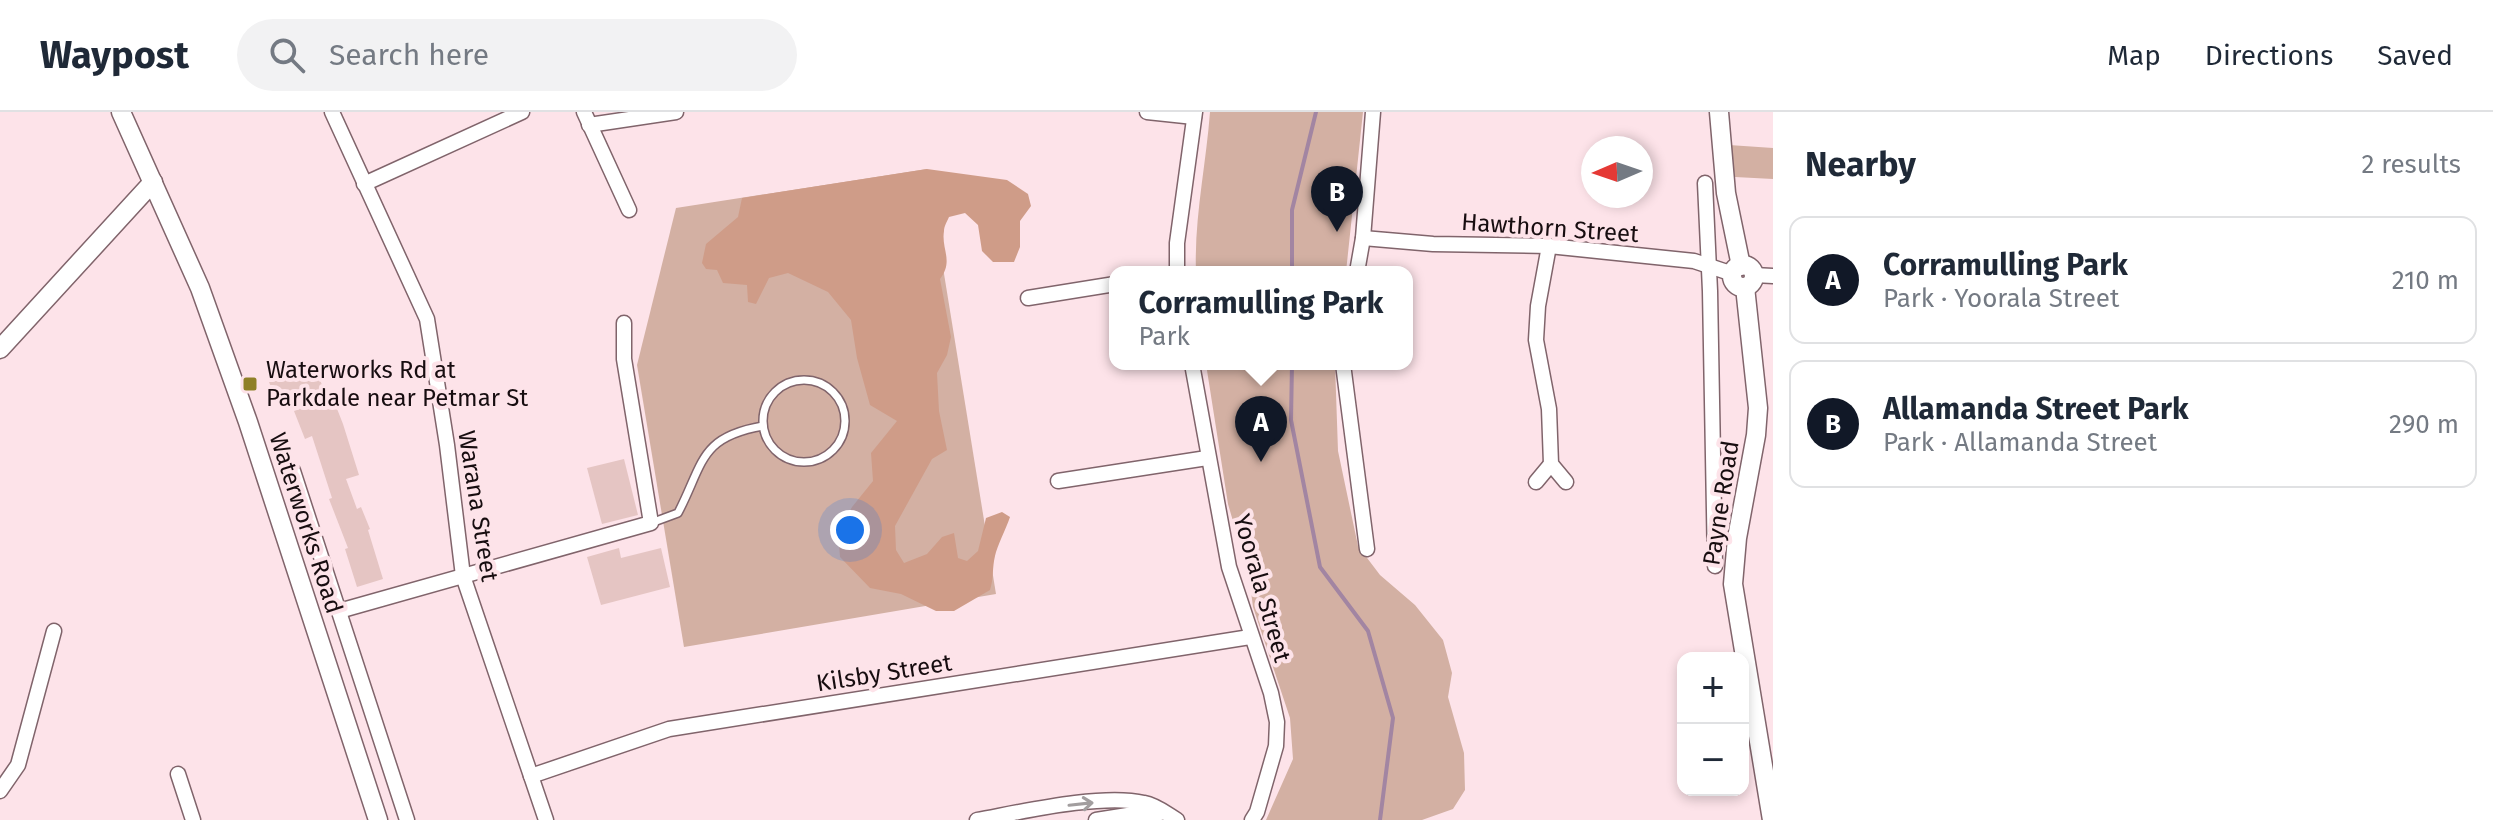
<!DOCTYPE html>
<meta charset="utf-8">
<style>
body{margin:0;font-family:"Fira Sans",sans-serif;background:#f2f2f3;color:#1f2937}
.controls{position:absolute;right:24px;bottom:24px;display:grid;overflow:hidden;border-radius:16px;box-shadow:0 4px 12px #0003}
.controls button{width:72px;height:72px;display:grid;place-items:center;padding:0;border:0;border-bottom:2px solid #e0e1e3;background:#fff;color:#1f2937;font:40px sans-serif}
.compass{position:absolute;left:1581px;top:24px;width:72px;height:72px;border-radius:50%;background:#fff;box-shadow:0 4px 12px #0003;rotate:268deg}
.you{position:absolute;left:850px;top:418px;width:28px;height:28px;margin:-20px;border:6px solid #fff;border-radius:50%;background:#1a73e8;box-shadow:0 0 0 12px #1a73e833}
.badge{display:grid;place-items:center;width:52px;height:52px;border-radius:50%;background:#111827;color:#fff;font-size:26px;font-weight:700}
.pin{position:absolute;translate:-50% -66px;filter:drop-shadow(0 2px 4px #0008)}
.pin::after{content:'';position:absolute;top:42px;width:28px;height:24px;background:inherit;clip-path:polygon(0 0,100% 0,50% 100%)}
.popup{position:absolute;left:1109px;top:154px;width:304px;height:104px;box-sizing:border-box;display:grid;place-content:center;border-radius:16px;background:#fff;filter:drop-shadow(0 2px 6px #0005);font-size:26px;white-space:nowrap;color:#747a83}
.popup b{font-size:30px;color:#1f2937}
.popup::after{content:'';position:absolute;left:50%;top:100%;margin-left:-16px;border:16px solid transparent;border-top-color:#fff}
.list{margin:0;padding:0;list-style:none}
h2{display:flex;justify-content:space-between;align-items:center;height:104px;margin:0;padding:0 32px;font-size:34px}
h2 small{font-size:26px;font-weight:400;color:#747a83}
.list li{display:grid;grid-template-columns:52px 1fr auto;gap:24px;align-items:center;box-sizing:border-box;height:128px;margin:0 16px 16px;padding:0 16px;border:2px solid #e0e1e3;border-radius:16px}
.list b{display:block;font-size:30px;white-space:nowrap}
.list p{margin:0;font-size:26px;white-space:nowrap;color:#747a83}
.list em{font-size:26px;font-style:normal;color:#747a83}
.icon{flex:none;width:44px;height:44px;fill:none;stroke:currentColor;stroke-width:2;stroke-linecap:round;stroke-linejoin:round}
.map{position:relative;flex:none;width:1773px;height:708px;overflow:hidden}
header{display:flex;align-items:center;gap:48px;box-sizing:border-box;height:112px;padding:0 40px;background:#fff;border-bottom:2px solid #e0e1e3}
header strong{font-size:38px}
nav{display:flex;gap:44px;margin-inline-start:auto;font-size:28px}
.search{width:560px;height:72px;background:#f2f2f3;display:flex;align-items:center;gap:20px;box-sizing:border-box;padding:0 28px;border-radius:44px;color:#747a83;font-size:30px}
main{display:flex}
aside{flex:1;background:#fff}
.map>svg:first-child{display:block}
</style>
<header>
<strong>Waypost</strong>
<div class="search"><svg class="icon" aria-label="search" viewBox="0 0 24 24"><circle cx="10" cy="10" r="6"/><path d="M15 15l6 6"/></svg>Search here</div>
<nav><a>Map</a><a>Directions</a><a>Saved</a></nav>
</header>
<main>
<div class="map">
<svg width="1773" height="708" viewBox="0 0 1773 708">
<rect width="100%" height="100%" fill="#fde3e9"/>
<g fill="#d3b0a3">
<path d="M1210 0H1363L1346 160H1196C1194 107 1206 53 1210 0Z"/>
<path d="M1729 33 1773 36V67L1735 65Z"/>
<path d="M927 57 996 482 684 535 637 253 676 96Z"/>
<path d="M1206 252H1335L1338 339 1358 434 1380 463 1415 493 1443 528 1452 561 1448 585 1464 641 1465 678 1453 697 1422 708H1266L1293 647 1290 606 1253 495 1249 464 1228 392Z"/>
</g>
<path fill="#cf9c88" d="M927 57 1007 68 1028 82 1031 94 1020 109V135L1014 150H993L982 139 978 113 965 101 949 105C947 110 944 114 944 119 941 137 954 149 940 167L951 225 947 243 937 261 939 299 947 338 932 347 895 414 896 438 904 451 927 442 942 425 954 421 958 446 967 449 978 439 986 406 1002 400 1010 405C1006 417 997 434 995 444 992 456 994 466 990 478L954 499H936L901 482 870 476 840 445 838 421 852 395 873 369 871 341 897 309 870 293 857 246 851 208 828 180 788 161 769 166 756 192 748 190 747 173 723 171 717 158 706 157 702 151 706 132 738 105 742 86Z"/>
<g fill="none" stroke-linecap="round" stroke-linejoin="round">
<g stroke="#a285a2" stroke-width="4">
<path d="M1292 160V98L1316 0"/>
<path d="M1292 252 1291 308 1320 455 1368 519 1393 606 1380 708"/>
</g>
</g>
<g fill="#e5c5c3">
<path d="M314 252 327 286 332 284 343 312 359 363 346 367 357 397 361 395 370 417 368 418 383 467 357 475 345 437 348 436 329 387 332 386 312 324 305 327 294 299 300 297 292 278 275 285 269 270Z"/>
<path d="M624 347 638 403 602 412 587 356Z"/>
<path d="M619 436 621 446 661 436 670 475 601 493 587 445Z"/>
</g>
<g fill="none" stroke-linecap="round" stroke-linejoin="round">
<g stroke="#80646b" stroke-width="10">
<g id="lane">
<circle cx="804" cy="309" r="41"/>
<path d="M651 411 678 401C704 351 699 325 763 314"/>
</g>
</g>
<g stroke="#80646b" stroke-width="17">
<g id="street">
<path d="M332 0 427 207 447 333 463 464 546 708"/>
<path d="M584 0 629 98"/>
<path d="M1147 0 1194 5"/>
<path d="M589 13 676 0"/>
<path d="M1705 71 1710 179 1715 454"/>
<path d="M364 72 522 0"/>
<path d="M1363 126 1433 132 1549 134 1694 149 1733 162"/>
<path d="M1549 134 1538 194 1536 228 1549 297 1551 352 1566 370"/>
<path d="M1177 160V131L1195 0"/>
<path d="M1357 160 1363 126 1373 0"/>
<path d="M1754 163 1773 164"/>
<path d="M1028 186 1115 172"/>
<path d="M1192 252 1229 455 1271 581 1277 610 1276 634 1257 700 1252 708"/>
<path d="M1343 252 1367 437"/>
<path d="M293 359 407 708"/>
<path d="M1058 369 1207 346"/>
<path d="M1536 370 1551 352"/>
<path d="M339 499 651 411 624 247V211"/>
<path d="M178 662 193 708"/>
<path d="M531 664 669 617 1250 525"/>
<path d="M0 679 18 653 54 519"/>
<path d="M977 708C1021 700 1102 681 1144 691 1156 693 1167 702 1177 708"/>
<path d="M1096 708 1134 702 1161 701"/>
</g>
</g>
<g stroke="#80646b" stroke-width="21">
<g id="secondary">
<path d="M121 0 200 176 248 310 378 708"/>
<path d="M1719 0 1726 81 1741 154"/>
<circle cx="1743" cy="164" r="11"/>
<path d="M1745 175 1758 296 1756 323 1737 426 1733 472 1772 708"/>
<path d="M0 237 153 70"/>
</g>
</g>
<use href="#lane" stroke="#fff" stroke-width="7"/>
<use href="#street" stroke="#fff" stroke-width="14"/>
<use href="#secondary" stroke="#fff" stroke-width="18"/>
</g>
<defs><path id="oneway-shaft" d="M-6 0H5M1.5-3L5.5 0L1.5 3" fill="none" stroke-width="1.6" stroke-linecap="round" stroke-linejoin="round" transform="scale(2)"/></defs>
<use stroke="#a29e9f" href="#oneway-shaft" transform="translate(1081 692) rotate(-6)"/>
<rect fill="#8f8027" stroke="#fde3e9" stroke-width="3" x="242" y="264" width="16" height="16" rx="4"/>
<g text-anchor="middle" stroke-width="8" stroke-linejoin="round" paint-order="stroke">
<g font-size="24" fill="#170d10" stroke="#fde3e9">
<text transform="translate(1550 116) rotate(4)" y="8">Hawthorn Street</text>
<text transform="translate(1721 391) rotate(-81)" y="8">Payne Road</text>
<text transform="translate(478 394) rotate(81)" y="8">Warana Street</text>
<text transform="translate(306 411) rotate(72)" y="8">Waterworks Road</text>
<text transform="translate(1262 476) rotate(74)" y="8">Yoorala Street</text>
<text transform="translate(884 561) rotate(-9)" y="8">Kilsby Street</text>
</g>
<g font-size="24" fill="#170d10" stroke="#fde3e9" text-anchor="start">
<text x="266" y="266">Waterworks Rd at<tspan x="266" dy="28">Parkdale near Petmar St</tspan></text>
</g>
</g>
</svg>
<div class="controls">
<button>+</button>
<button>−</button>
</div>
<svg class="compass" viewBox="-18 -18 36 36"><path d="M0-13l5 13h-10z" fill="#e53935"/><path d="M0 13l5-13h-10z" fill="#747a83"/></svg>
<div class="you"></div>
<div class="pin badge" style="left:1261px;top:350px">A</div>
<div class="popup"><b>Corramulling Park</b>Park</div>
<div class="pin badge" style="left:1337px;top:120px">B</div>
</div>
<aside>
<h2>Nearby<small>2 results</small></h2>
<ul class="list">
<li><span class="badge">A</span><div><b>Corramulling Park</b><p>Park · Yoorala Street</p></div><em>210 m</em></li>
<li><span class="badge">B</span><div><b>Allamanda Street Park</b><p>Park · Allamanda Street</p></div><em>290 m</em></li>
</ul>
</aside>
</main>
